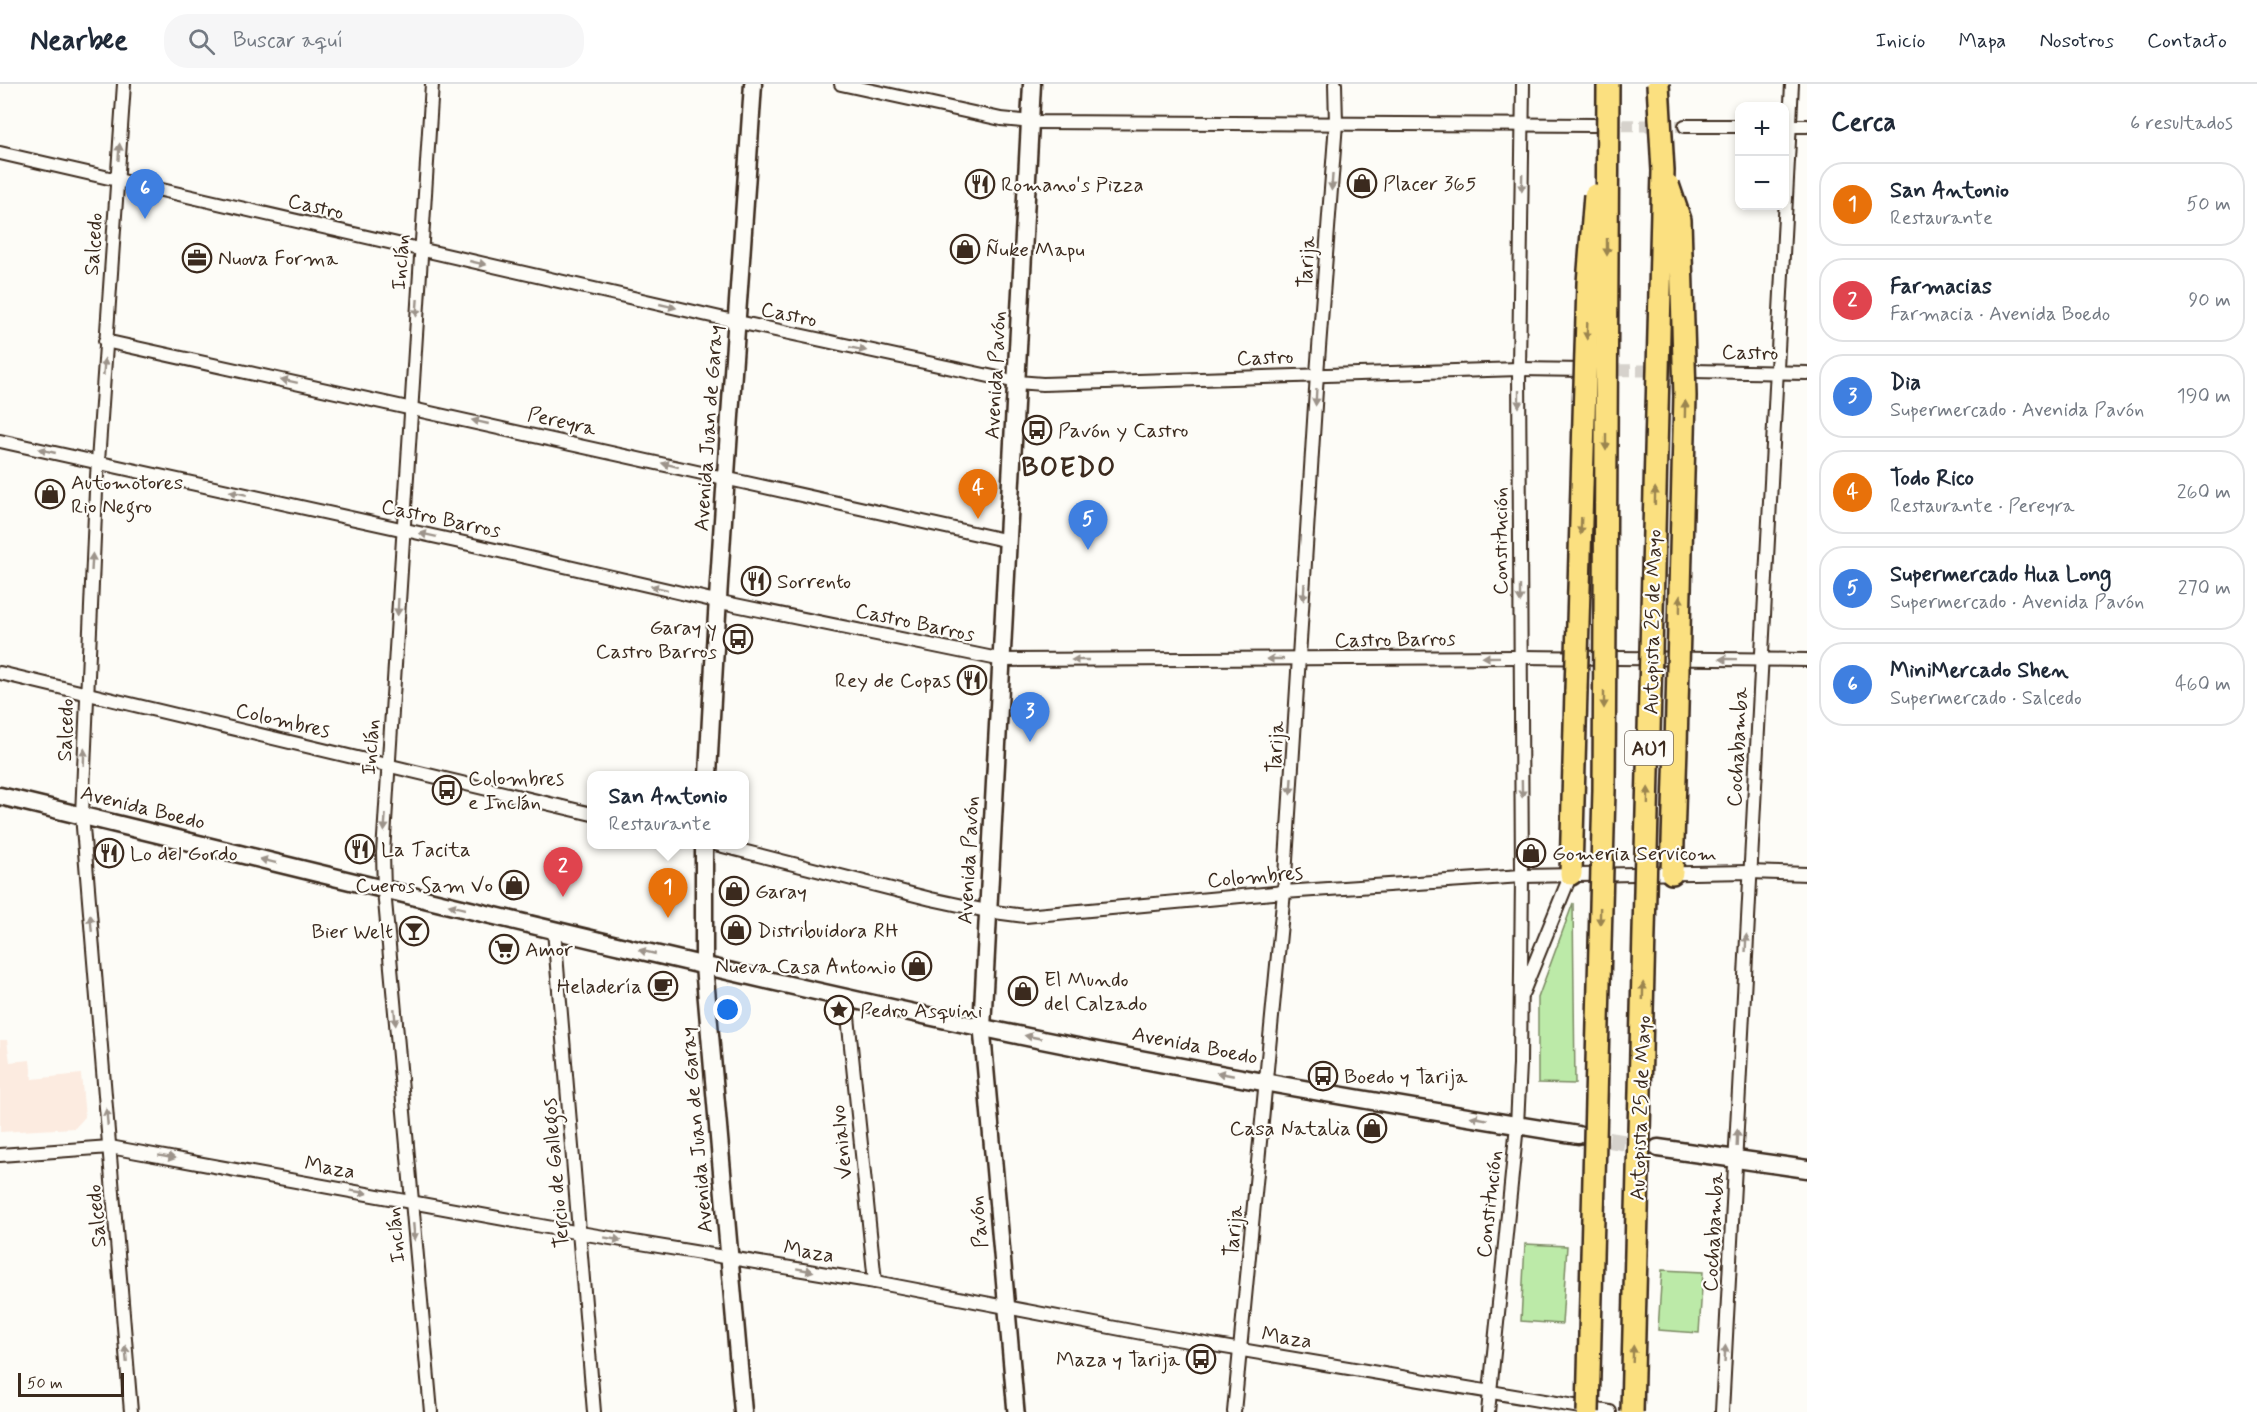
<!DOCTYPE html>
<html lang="es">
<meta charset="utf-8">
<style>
body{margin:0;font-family:Mynerve,sans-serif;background:#f6f6f7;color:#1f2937}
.controls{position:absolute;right:18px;top:18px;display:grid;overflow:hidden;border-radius:12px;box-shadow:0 3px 9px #0003}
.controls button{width:54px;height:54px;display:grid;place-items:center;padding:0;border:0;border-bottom:2px solid #e0e1e3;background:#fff;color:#1f2937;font:30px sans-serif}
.scale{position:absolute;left:18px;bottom:15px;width:106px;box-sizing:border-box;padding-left:6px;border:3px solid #3b2a1e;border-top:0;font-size:16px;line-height:21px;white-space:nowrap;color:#3b2a1e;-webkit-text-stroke:4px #fdfcf7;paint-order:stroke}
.you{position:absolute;left:728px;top:926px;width:21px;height:21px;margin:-15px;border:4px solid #fff;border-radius:50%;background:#1a73e8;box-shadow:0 0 0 9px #1a73e833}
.badge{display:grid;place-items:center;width:39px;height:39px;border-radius:50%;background:#0f766e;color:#fff;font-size:20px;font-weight:700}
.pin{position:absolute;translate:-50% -50px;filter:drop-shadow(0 2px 3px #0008)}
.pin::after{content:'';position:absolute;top:32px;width:21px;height:18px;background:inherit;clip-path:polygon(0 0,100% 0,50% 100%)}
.popup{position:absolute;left:587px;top:687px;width:162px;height:78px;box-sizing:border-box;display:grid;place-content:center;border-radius:12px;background:#fff;filter:drop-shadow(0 2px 4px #0005);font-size:20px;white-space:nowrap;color:#747a83}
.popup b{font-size:22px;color:#1f2937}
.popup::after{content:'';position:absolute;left:50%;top:100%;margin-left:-12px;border:12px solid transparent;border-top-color:#fff}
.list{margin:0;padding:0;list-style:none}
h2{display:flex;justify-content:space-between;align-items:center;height:78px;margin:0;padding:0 24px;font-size:26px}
h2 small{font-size:20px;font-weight:400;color:#747a83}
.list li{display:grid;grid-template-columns:39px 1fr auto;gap:18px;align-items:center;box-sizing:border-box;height:84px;margin:0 12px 12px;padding:0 12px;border:2px solid #e0e1e3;border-radius:24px}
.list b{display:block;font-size:22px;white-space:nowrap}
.list p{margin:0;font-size:20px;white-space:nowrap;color:#747a83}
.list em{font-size:20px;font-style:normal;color:#747a83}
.icon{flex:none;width:33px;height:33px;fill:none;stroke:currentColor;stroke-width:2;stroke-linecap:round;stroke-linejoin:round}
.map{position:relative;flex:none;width:1807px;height:1328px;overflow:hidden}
header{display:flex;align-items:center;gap:36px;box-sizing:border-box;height:84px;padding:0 30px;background:#fff;border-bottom:2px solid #e0e1e3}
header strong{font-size:28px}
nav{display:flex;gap:33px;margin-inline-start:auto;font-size:21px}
.search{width:420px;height:54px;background:#f6f6f7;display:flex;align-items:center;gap:15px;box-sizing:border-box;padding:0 21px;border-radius:24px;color:#747a83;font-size:22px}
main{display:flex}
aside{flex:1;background:#fff}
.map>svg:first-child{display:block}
</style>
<header>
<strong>Nearbee</strong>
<div class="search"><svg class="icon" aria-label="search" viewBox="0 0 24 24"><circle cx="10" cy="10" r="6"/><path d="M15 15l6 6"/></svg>Buscar aquí</div>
<nav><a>Inicio</a><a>Mapa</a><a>Nosotros</a><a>Contacto</a></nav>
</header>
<main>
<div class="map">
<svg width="1807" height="1328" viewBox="0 0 1807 1328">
<rect width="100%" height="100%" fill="#fdfcf7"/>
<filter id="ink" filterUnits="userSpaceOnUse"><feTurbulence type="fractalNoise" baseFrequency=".0167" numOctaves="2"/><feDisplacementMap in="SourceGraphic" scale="12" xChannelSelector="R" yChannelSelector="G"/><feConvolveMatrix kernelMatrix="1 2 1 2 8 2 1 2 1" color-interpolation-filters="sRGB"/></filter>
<g filter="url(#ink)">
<path fill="#fcebe0" d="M0 956H7L10 978 30 976 32 995 81 990 85 1033 75 1044 0 1048Z"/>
<g fill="#bceaa8" stroke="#7c8a63" stroke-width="1.5">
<path d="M1573 819 1575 1000 1538 999V914Z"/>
<path d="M1525 1160 1567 1162 1562 1240 1521 1237Z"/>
<path d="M1662 1186 1703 1188 1699 1249 1658 1246Z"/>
</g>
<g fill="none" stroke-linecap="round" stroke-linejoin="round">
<g stroke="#d6d2cc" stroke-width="12" stroke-dasharray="12 6" stroke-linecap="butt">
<path d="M1604 41 1685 42"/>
<path d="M1601 286 1689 287"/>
</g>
<path stroke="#d6d2cc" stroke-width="16" stroke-dasharray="16 8" stroke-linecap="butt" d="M1585 1052 1658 1064"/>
<g stroke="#3b2a1e" stroke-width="16">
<g id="minor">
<path d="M124 0 96 407 82 731 131 1328"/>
<path d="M841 0 1001 35 1032 38 1594 41"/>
<path d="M1685 42H1740"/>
<path d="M1784 42H1807"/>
<path d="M0 69 738 238 1017 298 1043 300 1519 285 1585 286"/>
<path d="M105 257 1009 457"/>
<path d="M1692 287 1807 289"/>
<path d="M0 357 469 460 716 517 1003 576 1520 573 1807 576"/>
<path d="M0 589 592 730"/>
<path d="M715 760 931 815 987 827 1025 832 1284 808 1522 792 1749 788 1807 790"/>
<path d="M554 846 594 1328"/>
<path d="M1523 908 1571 790"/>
<path d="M846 913 875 1198"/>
<path d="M0 1071 110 1063 580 1149 875 1198 1147 1250 1610 1328"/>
<path d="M431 1328 384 806 383 769 432 0"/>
<path d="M1234 1328 1284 808 1317 290 1336 39 1335 0"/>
<path d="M1488 1328 1517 1041 1520 980 1522 792 1519 285 1523 0"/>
<path d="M1722 1328 1792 0"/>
</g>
</g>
<g stroke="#3b2a1e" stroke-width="20">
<path id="tertiary" d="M982 944 1016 1328"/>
</g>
<g stroke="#3b2a1e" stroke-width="21">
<g id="secondary">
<path d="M708 692C719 461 738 230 753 0"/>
<path d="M0 712C326 790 651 873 979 943 1177 985 1378 1019 1578 1051"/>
<path d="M704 760V882L743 1328"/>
<path d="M982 944 1032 0"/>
<path d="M1658 1064 1807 1085"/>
</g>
</g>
<g stroke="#3b2a1e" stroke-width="26">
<g id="motorway">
<path d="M1672 789 1676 662"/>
<path d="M1571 790 1576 606"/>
</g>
</g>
<use href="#minor" stroke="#fdfcf7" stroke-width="12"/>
<use href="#tertiary" stroke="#fdfcf7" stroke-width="15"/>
<use href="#secondary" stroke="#fdfcf7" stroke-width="16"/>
<use href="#motorway" stroke="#fbe080" stroke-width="21"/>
<g stroke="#3b2a1e" stroke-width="26" stroke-linecap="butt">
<g id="motorway-bridge">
<path d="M1668 101 1680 136 1685 312 1676 662"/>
<path d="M1576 606 1588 199 1595 111"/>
<path d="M1588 1328 1604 706 1608 0"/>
<path d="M1632 1328 1663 87 1658 0"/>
</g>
</g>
<use href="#motorway-bridge" stroke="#fbe080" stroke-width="21"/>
</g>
<defs><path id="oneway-solid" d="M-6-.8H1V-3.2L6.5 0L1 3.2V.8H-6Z" transform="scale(1.5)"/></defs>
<g fill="#9c938a">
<use href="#oneway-solid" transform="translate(119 68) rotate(-86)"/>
<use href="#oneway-solid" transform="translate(1332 98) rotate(94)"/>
<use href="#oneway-solid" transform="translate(1522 99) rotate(91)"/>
<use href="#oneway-solid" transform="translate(478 179) rotate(13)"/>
<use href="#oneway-solid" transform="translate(668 222) rotate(13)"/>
<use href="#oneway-solid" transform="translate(417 224) rotate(94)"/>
<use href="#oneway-solid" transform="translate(858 265) rotate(12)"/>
<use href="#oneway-solid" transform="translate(104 283) rotate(-86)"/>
<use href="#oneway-solid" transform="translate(289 297) rotate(-168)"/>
<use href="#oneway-solid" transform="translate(1316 313) rotate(93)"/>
<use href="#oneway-solid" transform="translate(1519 315) rotate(90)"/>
<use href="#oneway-solid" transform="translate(480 338) rotate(-167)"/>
<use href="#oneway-solid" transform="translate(47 367) rotate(-167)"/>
<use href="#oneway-solid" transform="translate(670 381) rotate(-167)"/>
<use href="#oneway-solid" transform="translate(238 409) rotate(-168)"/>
<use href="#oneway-solid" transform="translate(428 451) rotate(-168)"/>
<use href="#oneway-solid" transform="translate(92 478) rotate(-87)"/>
<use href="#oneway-solid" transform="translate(659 504) rotate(-167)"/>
<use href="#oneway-solid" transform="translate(1304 508) rotate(93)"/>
<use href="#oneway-solid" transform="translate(1520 510) rotate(90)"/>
<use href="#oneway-solid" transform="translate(398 523) rotate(93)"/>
<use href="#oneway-solid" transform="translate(1491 573) rotate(179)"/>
<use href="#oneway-solid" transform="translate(1275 575) rotate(180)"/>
<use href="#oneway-solid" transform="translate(1728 575) rotate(-179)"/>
<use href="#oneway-solid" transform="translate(1080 576) rotate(180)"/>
<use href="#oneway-solid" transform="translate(84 673) rotate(-88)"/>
<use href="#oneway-solid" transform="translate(1291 702) rotate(94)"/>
<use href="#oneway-solid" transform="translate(1522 705) rotate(89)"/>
<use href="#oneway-solid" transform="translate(385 739) rotate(94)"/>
<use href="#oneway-solid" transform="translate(268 777) rotate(-166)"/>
<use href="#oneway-solid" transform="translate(457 823) rotate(-167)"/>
<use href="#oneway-solid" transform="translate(91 839) rotate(-95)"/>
<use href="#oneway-solid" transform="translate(1746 859) rotate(-87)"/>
<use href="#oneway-solid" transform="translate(647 868) rotate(-167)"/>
<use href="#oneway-solid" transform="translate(395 933) rotate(85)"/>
<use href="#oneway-solid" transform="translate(1033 953) rotate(-169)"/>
<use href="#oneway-solid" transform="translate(1225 990) rotate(-169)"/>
<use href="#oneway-solid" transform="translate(107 1033) rotate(-95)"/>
<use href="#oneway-solid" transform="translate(1479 1034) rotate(-170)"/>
<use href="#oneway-solid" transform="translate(1737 1054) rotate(-88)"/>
<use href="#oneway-solid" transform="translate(167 1073) rotate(10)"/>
<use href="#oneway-solid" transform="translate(359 1108) rotate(10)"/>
<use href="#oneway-solid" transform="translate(414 1148) rotate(85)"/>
<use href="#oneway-solid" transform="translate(613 1155) rotate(10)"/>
<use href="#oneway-solid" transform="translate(805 1186) rotate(10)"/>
<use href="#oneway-solid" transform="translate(126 1270) rotate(-95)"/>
<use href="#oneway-solid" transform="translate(1725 1270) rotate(-87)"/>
</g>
<g fill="#9b854f">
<use href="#oneway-solid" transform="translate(1607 163) rotate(90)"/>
<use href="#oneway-solid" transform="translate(1587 247) rotate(92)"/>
<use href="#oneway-solid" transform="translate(1685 325) rotate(-89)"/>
<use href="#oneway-solid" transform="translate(1606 358) rotate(90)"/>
<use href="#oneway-solid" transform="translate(1655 412) rotate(-89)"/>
<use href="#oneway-solid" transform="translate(1581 442) rotate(92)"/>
<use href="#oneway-solid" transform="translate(1680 520) rotate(-89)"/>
<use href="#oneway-solid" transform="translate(1604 616) rotate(90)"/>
<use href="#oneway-solid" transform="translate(1648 712) rotate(-89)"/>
<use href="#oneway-solid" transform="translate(1600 832) rotate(91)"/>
<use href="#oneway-solid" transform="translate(1643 907) rotate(-89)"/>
<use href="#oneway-solid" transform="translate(1633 1270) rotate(-88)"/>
</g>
</g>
<defs>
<g id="shop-ring" transform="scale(1.5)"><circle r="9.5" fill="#fdfcf7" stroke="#3b2a1e" stroke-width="1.5"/><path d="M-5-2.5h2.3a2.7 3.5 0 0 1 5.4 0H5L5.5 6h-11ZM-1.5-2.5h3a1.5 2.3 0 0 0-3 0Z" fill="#3b2a1e"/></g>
<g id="restaurant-ring" transform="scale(1.5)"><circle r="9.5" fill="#fdfcf7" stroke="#3b2a1e" stroke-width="1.5"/><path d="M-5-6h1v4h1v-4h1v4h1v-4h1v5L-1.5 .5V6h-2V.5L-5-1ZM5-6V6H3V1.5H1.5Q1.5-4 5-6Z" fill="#3b2a1e"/></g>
<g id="office-ring" transform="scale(1.5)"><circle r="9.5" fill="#fdfcf7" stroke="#3b2a1e" stroke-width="1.5"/><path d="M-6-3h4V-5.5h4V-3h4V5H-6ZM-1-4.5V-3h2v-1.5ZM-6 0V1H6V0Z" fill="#3b2a1e"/></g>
<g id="bus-ring" transform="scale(1.5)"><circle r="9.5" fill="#fdfcf7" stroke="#3b2a1e" stroke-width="1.5"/><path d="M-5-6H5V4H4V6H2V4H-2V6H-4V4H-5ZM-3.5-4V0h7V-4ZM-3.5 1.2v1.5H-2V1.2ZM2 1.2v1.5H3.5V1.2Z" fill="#3b2a1e"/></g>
<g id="bar-ring" transform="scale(1.5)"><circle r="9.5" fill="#fdfcf7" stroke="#3b2a1e" stroke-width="1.5"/><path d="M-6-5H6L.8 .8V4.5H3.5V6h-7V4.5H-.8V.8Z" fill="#3b2a1e"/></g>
<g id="supermarket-ring" transform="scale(1.5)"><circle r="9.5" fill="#fdfcf7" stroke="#3b2a1e" stroke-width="1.5"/><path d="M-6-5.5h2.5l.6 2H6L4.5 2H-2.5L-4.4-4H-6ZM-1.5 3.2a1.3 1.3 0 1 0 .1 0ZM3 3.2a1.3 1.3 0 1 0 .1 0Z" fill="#3b2a1e"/></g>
<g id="cafe-ring" transform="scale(1.5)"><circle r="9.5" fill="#fdfcf7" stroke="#3b2a1e" stroke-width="1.5"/><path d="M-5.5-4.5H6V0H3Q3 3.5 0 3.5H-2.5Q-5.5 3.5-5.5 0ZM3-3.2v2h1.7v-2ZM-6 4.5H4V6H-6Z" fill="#3b2a1e"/></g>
<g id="sight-ring" transform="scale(1.5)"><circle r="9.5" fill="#fdfcf7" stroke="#3b2a1e" stroke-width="1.5"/><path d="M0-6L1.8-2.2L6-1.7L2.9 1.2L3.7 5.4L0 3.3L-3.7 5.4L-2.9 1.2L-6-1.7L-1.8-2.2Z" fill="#3b2a1e"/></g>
</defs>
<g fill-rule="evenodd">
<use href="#shop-ring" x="1362" y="99"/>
<use href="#restaurant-ring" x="980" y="100"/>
<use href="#shop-ring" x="965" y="165"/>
<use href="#office-ring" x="197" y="174"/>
<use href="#bus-ring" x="1037" y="346"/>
<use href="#shop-ring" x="50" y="410"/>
<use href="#restaurant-ring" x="756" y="497"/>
<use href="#bus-ring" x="738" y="555"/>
<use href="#restaurant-ring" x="972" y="596"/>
<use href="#bus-ring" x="447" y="706"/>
<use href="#restaurant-ring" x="360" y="765"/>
<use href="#restaurant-ring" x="109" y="769"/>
<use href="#shop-ring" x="1531" y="769"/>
<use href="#shop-ring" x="514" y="801"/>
<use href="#shop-ring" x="734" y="807"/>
<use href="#shop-ring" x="736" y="846"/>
<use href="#bar-ring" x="414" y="847"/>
<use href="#supermarket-ring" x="504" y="865"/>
<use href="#shop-ring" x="917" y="882"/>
<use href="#cafe-ring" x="663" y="902"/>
<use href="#shop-ring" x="1023" y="907"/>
<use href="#sight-ring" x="839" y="926"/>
<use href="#bus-ring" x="1323" y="992"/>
<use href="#shop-ring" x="1372" y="1044"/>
<use href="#bus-ring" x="1201" y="1275"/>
</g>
<g text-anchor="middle" stroke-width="4.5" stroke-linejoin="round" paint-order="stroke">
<rect fill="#fdfcf7" stroke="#75695f" stroke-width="1.5" x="1625" y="647" width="48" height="34" rx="4.5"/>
<g font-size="20" font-weight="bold" fill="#3b2a1e">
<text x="1649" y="671">AU1</text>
</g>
<g font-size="21" fill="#3b2a1e" stroke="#fdfcf7" text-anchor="start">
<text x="1383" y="106">Placer 365</text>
<text x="1001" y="107">Romano's Pizza</text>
<text x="986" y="172">Ñuke Mapu</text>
<text x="218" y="181">Nuova Forma</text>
<text x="1058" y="353">Pavón y Castro</text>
<text x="71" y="405">Automotores<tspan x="71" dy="24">Rio Negro</tspan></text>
<text x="777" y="504">Sorrento</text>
<text x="717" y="550" text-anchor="end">Garay y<tspan x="717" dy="24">Castro Barros</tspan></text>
<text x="951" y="603" text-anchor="end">Rey de Copas</text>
<text x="468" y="701">Colombres<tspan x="468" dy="24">e Inclán</tspan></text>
<text x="381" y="772">La Tacita</text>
<text x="130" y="776">Lo del Gordo</text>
<text x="1552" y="776">Gomeria Servicom</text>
<text x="493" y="808" text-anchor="end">Cueros Sam Vo</text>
<text x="755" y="814">Garay</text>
<text x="757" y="853">Distribuidora RH</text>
<text x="393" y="854" text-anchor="end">Bier Welt</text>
<text x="525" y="872">Amor</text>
<text x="896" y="889" text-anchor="end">Nueva Casa Antonio</text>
<text x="1044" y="902">El Mundo<tspan x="1044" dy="24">del Calzado</tspan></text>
<text x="642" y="909" text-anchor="end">Heladería</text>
<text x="860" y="933">Pedro Asquini</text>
<text x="1344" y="999">Boedo y Tarija</text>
<text x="1351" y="1051" text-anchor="end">Casa Natalia</text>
<text x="1180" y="1282" text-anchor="end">Maza y Tarija</text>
</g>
<g font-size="21" fill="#3b2a1e" stroke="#fdfcf7">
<text transform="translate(316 122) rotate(13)" y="7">Castro</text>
<text transform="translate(93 160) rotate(-86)" y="7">Salcedo</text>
<text transform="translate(400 178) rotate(-86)" y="7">Inclán</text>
<text transform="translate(1306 178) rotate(-86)" y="7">Tarija</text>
<text transform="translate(789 230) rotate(12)" y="7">Castro</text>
<text transform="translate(1750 268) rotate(1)" y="7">Castro</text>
<text transform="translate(1265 273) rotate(-2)" y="7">Castro</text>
<text transform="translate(995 291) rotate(-87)" y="7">Avenida Pavón</text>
<text transform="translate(562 337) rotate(13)" y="7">Pereyra</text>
<text transform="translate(708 344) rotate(-86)" y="7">Avenida Juan de Garay</text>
<text transform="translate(441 434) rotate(12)" y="7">Castro Barros</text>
<text transform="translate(1500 457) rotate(-90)" y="7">Constitución</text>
<text transform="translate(915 538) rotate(12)" y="7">Castro Barros</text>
<text transform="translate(1652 538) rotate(-89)" y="7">Autopista 25 de Mayo</text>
<text transform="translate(1395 555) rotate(-1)" y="7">Castro Barros</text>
<text transform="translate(283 636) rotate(13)" y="7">Colombres</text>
<text transform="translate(65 646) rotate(-88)" y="7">Salcedo</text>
<text transform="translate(370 663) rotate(-86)" y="7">Inclán</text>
<text transform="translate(1275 663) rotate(-86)" y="7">Tarija</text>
<text transform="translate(1737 663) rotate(-87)" y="7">Cochabamba</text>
<text transform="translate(143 723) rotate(14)" y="7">Avenida Boedo</text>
<text transform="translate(968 776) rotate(-87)" y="7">Avenida Pavón</text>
<text transform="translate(1255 792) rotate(-5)" y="7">Colombres</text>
<text transform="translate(1195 961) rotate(11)" y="7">Avenida Boedo</text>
<text transform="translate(1640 1024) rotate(-88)" y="7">Autopista 25 de Mayo</text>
<text transform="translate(696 1046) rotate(-95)" y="7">Avenida Juan de Garay</text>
<text transform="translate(841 1058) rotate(-96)" y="7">Venialvo</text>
<text transform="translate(330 1083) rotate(10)" y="7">Maza</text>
<text transform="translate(555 1089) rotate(-95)" y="7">Tercio de Gallegos</text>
<text transform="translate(1489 1120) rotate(-84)" y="7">Constitución</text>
<text transform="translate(96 1132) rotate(-95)" y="7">Salcedo</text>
<text transform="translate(978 1138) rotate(-95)" y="7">Pavón</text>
<text transform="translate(1233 1147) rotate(-84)" y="7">Tarija</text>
<text transform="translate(1713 1148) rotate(-87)" y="7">Cochabamba</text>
<text transform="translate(395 1151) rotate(-95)" y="7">Inclán</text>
<text transform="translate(809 1167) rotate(10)" y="7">Maza</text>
<text transform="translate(1287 1253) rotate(9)" y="7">Maza</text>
</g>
<g font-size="27" font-weight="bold" letter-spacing="1.5" fill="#3b2a1e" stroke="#fdfcf7">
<text x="1069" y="392">BOEDO</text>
</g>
</g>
</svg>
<div class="controls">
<button>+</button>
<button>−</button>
</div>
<div class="scale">50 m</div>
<div class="you"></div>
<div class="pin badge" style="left:668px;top:834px;background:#e8710a">1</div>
<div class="popup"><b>San Antonio</b>Restaurante</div>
<div class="pin badge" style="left:563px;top:813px;background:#e0444e">2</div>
<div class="pin badge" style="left:1030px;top:658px;background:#3f7fe0">3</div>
<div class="pin badge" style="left:978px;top:435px;background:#e8710a">4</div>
<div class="pin badge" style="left:1088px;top:466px;background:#3f7fe0">5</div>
<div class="pin badge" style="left:145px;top:135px;background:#3f7fe0">6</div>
</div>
<aside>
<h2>Cerca<small>6 resultados</small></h2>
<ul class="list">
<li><span class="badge" style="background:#e8710a">1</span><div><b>San Antonio</b><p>Restaurante</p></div><em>50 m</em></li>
<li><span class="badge" style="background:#e0444e">2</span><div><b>Farmacias</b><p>Farmacia · Avenida Boedo</p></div><em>90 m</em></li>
<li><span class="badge" style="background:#3f7fe0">3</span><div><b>Dia</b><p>Supermercado · Avenida Pavón</p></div><em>190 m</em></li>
<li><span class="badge" style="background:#e8710a">4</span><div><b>Todo Rico</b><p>Restaurante · Pereyra</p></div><em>260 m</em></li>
<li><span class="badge" style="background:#3f7fe0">5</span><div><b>Supermercado Hua Long</b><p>Supermercado · Avenida Pavón</p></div><em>270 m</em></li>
<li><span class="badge" style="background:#3f7fe0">6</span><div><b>MiniMercado Shen</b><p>Supermercado · Salcedo</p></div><em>460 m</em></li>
</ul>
</aside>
</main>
